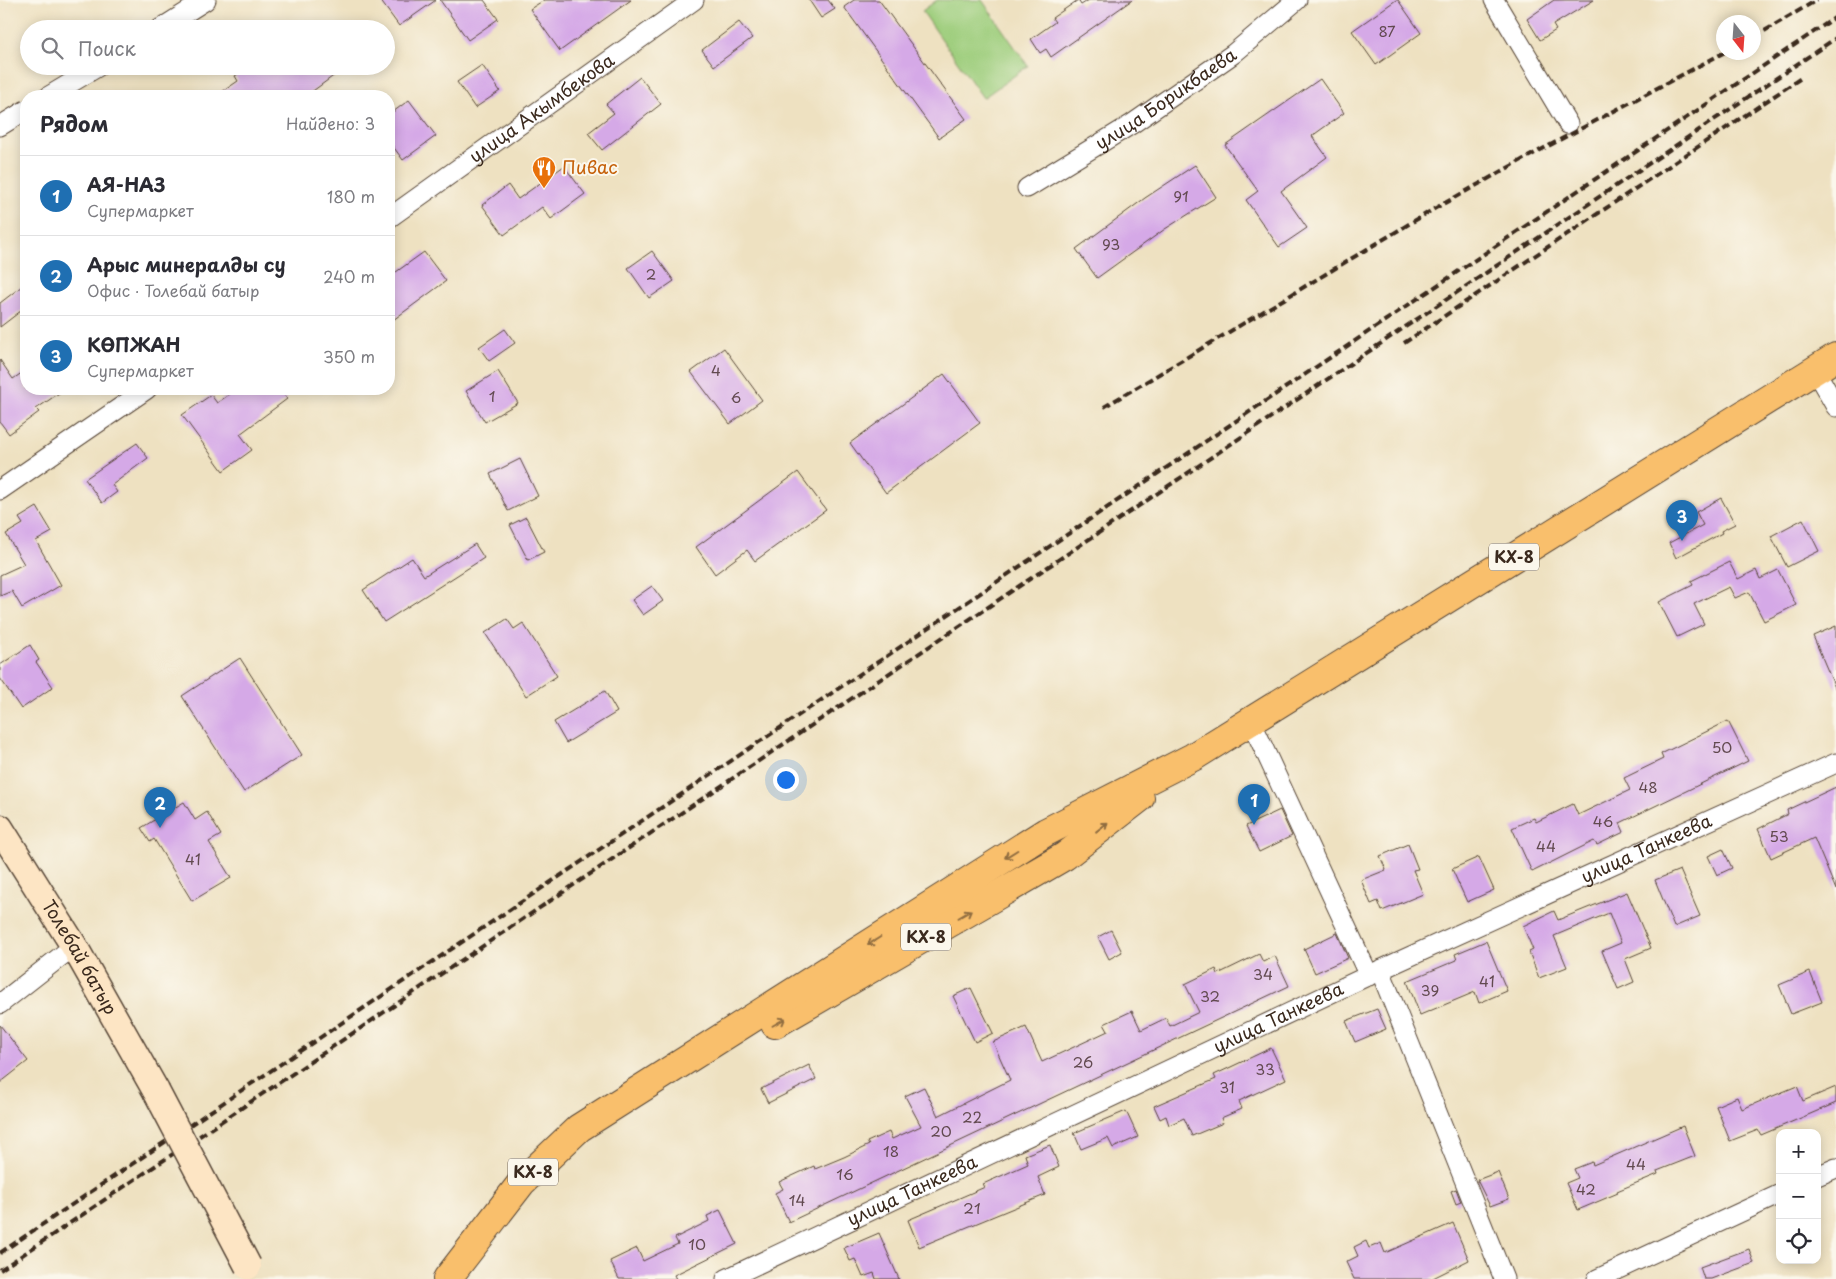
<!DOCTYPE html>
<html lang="ru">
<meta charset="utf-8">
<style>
body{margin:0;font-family:"Playpen Sans",sans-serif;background:#f7f7f7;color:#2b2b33}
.controls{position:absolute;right:15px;bottom:15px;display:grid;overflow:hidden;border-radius:10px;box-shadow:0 2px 12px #0003}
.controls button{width:45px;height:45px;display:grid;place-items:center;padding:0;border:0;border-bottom:1px solid #e1e1e2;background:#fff;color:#2b2b33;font:25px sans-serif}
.compass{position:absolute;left:1716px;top:15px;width:45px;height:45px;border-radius:50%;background:#fff;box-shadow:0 2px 12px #0003;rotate:163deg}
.you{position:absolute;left:785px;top:779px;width:18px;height:18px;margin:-12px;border:4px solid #fff;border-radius:50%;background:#1a73e8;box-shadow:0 0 0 8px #1a73e833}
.badge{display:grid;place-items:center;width:32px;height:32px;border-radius:50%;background:#1f6fb2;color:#fff;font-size:16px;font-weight:700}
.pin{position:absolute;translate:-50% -41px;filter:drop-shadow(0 1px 2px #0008)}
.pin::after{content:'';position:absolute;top:26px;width:18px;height:15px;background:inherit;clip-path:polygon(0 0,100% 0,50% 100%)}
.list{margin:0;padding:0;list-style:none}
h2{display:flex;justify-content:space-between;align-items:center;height:65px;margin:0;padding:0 20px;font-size:21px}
h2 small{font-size:16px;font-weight:400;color:#7c7c81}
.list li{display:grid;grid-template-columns:32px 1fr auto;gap:15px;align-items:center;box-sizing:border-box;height:80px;padding:0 20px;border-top:1px solid #e1e1e2}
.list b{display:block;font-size:19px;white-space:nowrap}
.list p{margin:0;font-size:16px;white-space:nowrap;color:#7c7c81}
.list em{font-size:16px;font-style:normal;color:#7c7c81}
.icon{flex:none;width:28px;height:28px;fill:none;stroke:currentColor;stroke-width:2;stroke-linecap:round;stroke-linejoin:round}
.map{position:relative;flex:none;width:1836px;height:1279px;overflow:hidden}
.search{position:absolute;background:#fff;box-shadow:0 2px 12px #0003;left:20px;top:20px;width:375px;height:55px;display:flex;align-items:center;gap:12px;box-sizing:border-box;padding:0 18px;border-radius:28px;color:#7c7c81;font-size:19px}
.panel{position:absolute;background:#fff;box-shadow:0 2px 12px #0003;left:20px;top:90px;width:375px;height:305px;border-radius:20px}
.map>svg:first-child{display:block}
</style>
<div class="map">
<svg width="1836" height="1279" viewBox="0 0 1836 1279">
<rect width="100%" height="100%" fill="#fbf7ec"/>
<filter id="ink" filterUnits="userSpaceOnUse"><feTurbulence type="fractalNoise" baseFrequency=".02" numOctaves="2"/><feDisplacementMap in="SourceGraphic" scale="10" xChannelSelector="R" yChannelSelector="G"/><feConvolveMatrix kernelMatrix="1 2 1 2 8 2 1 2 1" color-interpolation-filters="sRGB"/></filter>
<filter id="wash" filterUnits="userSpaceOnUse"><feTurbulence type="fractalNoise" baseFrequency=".0096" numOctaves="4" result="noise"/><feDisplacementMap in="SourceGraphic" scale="20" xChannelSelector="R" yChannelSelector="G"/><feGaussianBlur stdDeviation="1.12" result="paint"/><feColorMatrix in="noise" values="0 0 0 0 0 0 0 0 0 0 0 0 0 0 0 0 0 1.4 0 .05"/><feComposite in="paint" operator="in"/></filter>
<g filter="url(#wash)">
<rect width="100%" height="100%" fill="#eee1c1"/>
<path fill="#9dcd7c" stroke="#6c7c4d" d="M937 0H982L1028 66 983 98 922 11Z"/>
<g id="blocks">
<g fill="#d5a9e7">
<path d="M380 0H436L399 26Z"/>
<path d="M440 0H484L498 19 468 40Z"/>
<path d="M544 0H631L560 51 530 9Z"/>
<path d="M809 0H828L835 9 821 18Z"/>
<path d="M854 0H879L966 119 939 138 844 7Z"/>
<path d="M1078 0 1081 5 1089 0H1132L1051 57 1046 49 1040 53 1031 39 1055 22 1052 18Z"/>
<path d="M1396 0H1398L1421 33 1376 65 1352 31Z"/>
<path d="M1554 0H1594L1553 25 1556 30 1540 40 1527 19Z"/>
<path d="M739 22 752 38 714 66 702 50Z"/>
<path d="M482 65 500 91 475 108 457 82Z"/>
<path d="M249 66H347L306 96H216L238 81 235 76Z"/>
<path d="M640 77 661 104 602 150 588 133 614 113 606 104Z"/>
<path d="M1320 79 1344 113 1312 136 1327 157 1281 191 1307 228 1279 247 1246 200 1258 191 1225 145Z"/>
<path d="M409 100 436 136 403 160 389 141V115Z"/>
<path d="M1195 165 1216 197 1165 229 1097 278 1076 249 1145 198Z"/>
<path d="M564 166 585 194 551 219 542 207 504 235 482 205 508 185 518 199Z"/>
<path d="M652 251 674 281 649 298 628 268Z"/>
<path d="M424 252 446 281 389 323V277Z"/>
<path d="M26 283V307L0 327V303Z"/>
<path d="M505 329 515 343 489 361 479 347Z"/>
<path d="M724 348 762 400 730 424 691 372Z"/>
<path d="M0 360 13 379 26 370V389H65L36 409 39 412 9 434 0 422Z"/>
<path d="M498 371 518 403 485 422 466 391Z"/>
<path d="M944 374 980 423 886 493 850 443Z"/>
<path d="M237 389H280L287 399 240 434 252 450 223 471 182 415 211 395 217 403Z"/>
<path d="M137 443 148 458 112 485 117 492 102 503 85 479Z"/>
<path d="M520 459 538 496 508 511 490 474Z"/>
<path d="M798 472 826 510 755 561 747 550 715 574 696 547Z"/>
<path d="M1721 498 1735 524 1721 531 1722 533 1676 558 1669 543 1703 525 1696 512Z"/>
<path d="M37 507 52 532 36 541 61 585 22 608 12 591 0 596V575L24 564 6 534 23 524 19 518Z"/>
<path d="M526 517 544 552 528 560 510 525Z"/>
<path d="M1803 519 1819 551 1787 567 1771 536Z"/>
<path d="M475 544 484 558 384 622 363 590 412 558 424 576Z"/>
<path d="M1729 562 1738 579 1756 570 1760 579 1778 570 1796 605 1764 621 1749 592 1735 598 1729 587 1694 604 1704 624 1677 637 1659 602 1693 585 1691 581Z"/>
<path d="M652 586 663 601 643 615 632 600Z"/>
<path d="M507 619 514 629 523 623 557 676 526 696 485 633Z"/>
<path d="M1836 626V690L1813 636Z"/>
<path d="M30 645 39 660 36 662 53 687 21 709 0 678V665Z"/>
<path d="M240 658 302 755 244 792 182 696Z"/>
<path d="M605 691 617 712 566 743 554 722Z"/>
<path d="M1728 721 1748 761 1620 823 1624 832 1597 845 1594 841 1532 872 1512 828 1534 818 1536 822 1573 804 1578 815 1630 790 1624 778 1663 759 1661 754Z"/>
<path d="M1836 787V890L1814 838 1771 858 1758 829 1788 814 1787 810Z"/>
<path d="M184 802 195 820 207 812 221 835 209 842 231 878 192 901 154 839 150 842 141 828Z"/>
<path d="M1280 810 1292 836 1259 852 1246 826Z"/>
<path d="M1408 844 1418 869 1413 870 1423 894 1382 911 1378 901 1371 904 1361 880 1386 870 1380 856Z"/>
<path d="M1723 849 1732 868 1717 875 1708 856Z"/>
<path d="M1479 857 1494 890 1467 902 1452 869Z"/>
<path d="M1680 870 1700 916 1674 927 1655 880Z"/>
<path d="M1627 892 1651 948 1625 959 1634 982 1618 989 1602 951 1621 943 1609 913 1554 936 1567 967 1539 978 1529 952 1533 950 1523 926 1554 911 1558 920Z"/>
<path d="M1111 930 1122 952 1109 959 1098 937Z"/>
<path d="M1337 933 1348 958 1315 973 1304 949Z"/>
<path d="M1486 941 1507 991 1479 1003 1475 992 1420 1015 1407 981 1457 960 1455 954Z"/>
<path d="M1259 954 1263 962 1275 956 1289 986 789 1222 775 1193 783 1189 779 1182 814 1166 815 1169 844 1157 869 1145 867 1142 889 1132 892 1139 921 1126 905 1096 924 1087 938 1116 1010 1080 993 1042 1026 1027 1042 1062 1108 1031 1104 1024 1132 1011 1141 1030 1166 1018 1170 1026 1199 1012 1185 984 1216 969 1218 974Z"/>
<path d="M1810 972 1822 1002 1791 1014 1779 985Z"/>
<path d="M971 988 993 1033 975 1042 953 996Z"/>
<path d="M1377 1009 1386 1029 1355 1042 1346 1021Z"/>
<path d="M0 1025 28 1061 0 1083Z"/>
<path d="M1271 1048 1286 1079 1239 1101 1242 1109 1221 1118 1223 1123 1192 1136 1184 1118 1169 1125 1166 1116 1160 1119 1154 1106 1216 1079 1214 1075Z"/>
<path d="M809 1065 816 1079 768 1103 761 1089Z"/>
<path d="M1797 1086 1803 1101 1836 1087V1103L1761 1135 1758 1130 1730 1141 1716 1106 1737 1097 1742 1109Z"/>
<path d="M1126 1111 1138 1137 1113 1148 1108 1138 1081 1149 1074 1133Z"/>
<path d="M1683 1126 1695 1156 1657 1171 1658 1174 1617 1191 1618 1193 1578 1210 1566 1183 1578 1178 1574 1169 1592 1162 1593 1165Z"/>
<path d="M1050 1145 1059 1167 1038 1177 1045 1195 919 1247 908 1220 985 1187 983 1184 1028 1164 1025 1155Z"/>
<path d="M1498 1172 1509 1199 1490 1206 1477 1180Z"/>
<path d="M1456 1189 1461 1202 1456 1204 1451 1191Z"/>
<path d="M720 1210 737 1244 674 1275 676 1279H619L610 1261 637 1248 643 1261 678 1244 675 1238 709 1221 707 1216Z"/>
<path d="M1453 1223 1469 1260 1431 1279H1354L1346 1262 1358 1256 1354 1247 1366 1241 1369 1248 1381 1243 1385 1253Z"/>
<path d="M879 1233 899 1279H876L874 1273 863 1277 855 1259 850 1261 844 1248Z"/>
<path d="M1749 1249 1754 1263 1711 1279H1704L1700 1267Z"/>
</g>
</g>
</g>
<g filter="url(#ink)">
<use href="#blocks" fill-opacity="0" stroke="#564536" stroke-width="1"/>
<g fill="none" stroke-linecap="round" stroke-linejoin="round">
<g stroke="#564536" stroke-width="21">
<g id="minor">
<path d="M1494 0 1568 124"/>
<path d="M160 29 206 0"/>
<path d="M49 96 99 66"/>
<path d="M0 126 26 110"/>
<path id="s1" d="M1027 188 1132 124 1233 54 1297 0"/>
<path id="s2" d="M389 218 694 0"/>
<path d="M1815 370 1836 407"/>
<path d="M0 490 147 389"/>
<path d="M1251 721 1369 976"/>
<path d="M1380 970 1504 1279"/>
<path d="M0 1004 74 946"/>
<path d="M1817 1176 1836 1168"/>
<path id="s3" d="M726 1279 1380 970 1836 763"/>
<path d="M1597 1279 1780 1194"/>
</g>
</g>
<g stroke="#564536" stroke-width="29">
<g id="secondary">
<path id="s4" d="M0 828 74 946 156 1091"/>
</g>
</g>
<g stroke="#564536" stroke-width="30">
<g id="primary">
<path d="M775 1024 1065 856 1140 798"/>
<path d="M447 1279 522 1182 579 1128 1046 832 1193 757 1836 357"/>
</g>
</g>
<use href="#minor" stroke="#fff" stroke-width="19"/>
<use href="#secondary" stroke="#fde5c4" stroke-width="26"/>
<use href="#primary" stroke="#f9bf6c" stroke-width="28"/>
<g stroke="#3b2a1e" stroke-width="4" stroke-dasharray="8 4" stroke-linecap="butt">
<path d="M1754 37 1817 0"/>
<path d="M1404 343 1801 78"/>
<path d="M1104 407 1434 209 1522 160 1725 52"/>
<path d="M0 1253 1836 17"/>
<path d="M0 1270 1836 38"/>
</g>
<g stroke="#564536" stroke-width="29" stroke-linecap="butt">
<path id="secondary-bridge" d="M156 1091 248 1266"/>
</g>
<use href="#secondary-bridge" stroke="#fde5c4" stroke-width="26"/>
</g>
<defs><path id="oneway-shaft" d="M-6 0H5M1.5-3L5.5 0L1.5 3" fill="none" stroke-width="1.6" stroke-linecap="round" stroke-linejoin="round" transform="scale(1.25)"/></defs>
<g stroke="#906d41">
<use href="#oneway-shaft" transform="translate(1102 827) rotate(-38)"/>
<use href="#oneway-shaft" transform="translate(1011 854) rotate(148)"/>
<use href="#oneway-shaft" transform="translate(965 914) rotate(-30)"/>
<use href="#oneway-shaft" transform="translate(874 941) rotate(148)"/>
<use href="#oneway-shaft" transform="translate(779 1022) rotate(-30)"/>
</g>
</g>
<defs>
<g id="restaurant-pin" transform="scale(1.25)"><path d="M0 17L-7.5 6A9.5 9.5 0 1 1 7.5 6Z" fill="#e8710a" stroke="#fbf7ec"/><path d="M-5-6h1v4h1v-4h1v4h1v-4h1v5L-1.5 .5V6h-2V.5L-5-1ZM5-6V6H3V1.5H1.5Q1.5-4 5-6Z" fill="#fff"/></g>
</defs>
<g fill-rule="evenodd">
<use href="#restaurant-pin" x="544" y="168"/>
</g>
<g text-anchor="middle" stroke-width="4" stroke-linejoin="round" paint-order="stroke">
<g font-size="15" fill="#624a50">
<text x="1387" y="37">87</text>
<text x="1181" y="202">91</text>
<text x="1111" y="250">93</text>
<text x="651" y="280">2</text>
<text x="716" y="376">4</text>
<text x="492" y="402">1</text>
<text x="736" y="403">6</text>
<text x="1722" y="753">50</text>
<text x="1648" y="793">48</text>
<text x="1603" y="827">46</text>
<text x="1779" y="842">53</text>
<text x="1546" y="852">44</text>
<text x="193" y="865">41</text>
<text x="1263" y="980">34</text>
<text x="1487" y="987">41</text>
<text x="1430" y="996">39</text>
<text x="1210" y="1002">32</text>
<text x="1083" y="1068">26</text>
<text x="1265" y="1075">33</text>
<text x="1227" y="1093">31</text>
<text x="972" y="1123">22</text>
<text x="941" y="1137">20</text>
<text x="891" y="1157">18</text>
<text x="1636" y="1170">44</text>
<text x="845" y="1180">16</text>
<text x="1586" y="1195">42</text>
<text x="797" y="1206">14</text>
<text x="972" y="1214">21</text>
<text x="697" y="1250">10</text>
</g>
<g fill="#fbf7ec" stroke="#75685c" stroke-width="1">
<rect x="1489" y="543.5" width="50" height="27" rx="4"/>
<rect x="901" y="923.5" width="50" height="27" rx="4"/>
<rect x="508" y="1158.5" width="50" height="27" rx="4"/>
</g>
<g font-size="16" font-weight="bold" fill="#3b2a1e">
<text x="1514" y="563">КХ-8</text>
<text x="926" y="943">КХ-8</text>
<text x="533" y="1178">КХ-8</text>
</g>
<g font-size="18" fill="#3b2a1e" stroke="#fbf7ec">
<text dy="6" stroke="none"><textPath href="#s1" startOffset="165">улица Борикбаева</textPath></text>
<text dy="6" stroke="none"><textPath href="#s2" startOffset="188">улица Акымбекова</textPath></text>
<text dy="6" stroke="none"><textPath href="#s3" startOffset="1016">улица Танкеева</textPath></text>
<text dy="6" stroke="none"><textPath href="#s4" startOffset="152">Толебай батыр</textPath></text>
<text dy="6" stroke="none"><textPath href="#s3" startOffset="611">улица Танкеева</textPath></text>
<text dy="6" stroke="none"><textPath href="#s3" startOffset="206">улица Танкеева</textPath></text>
</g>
<g font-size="18" fill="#c56008" stroke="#fbf7ec" text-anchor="start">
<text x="562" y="174">Пивас</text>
</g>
</g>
</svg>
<div class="controls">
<button>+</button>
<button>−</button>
<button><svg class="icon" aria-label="locate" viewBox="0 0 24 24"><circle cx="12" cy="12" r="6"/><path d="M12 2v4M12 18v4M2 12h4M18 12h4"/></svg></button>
</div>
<svg class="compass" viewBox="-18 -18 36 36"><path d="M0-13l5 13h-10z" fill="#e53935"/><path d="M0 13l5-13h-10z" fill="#7c7c81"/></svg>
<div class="you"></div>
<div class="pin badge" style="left:1254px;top:825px">1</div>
<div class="pin badge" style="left:160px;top:828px">2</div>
<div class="pin badge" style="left:1682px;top:541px">3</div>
<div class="search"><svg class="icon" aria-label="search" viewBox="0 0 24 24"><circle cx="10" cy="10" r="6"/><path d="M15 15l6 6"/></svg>Поиск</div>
<section class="panel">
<h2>Рядом<small>Найдено: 3</small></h2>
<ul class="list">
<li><span class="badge">1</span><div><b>АЯ-НАЗ</b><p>Супермаркет</p></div><em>180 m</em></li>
<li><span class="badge">2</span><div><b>Арыс минералды су</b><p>Офис · Толебай батыр</p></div><em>240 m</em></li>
<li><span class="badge">3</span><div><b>КӨПЖАН</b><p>Супермаркет</p></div><em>350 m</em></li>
</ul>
</section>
</div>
